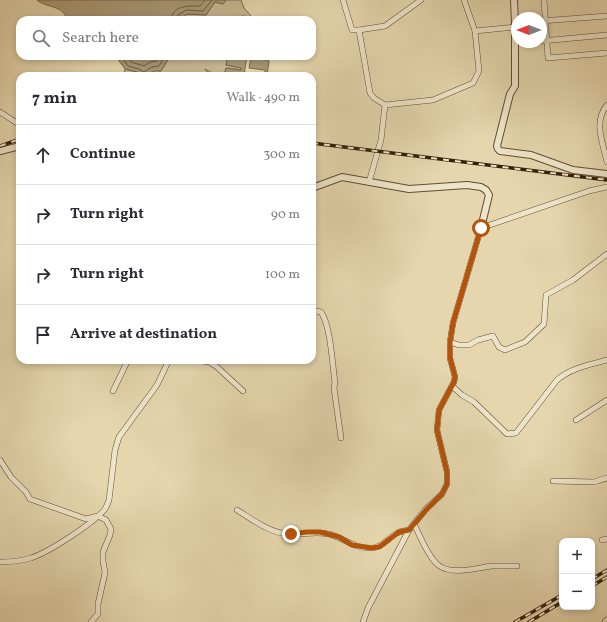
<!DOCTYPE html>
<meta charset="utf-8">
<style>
body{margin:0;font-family:Vollkorn,serif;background:#f2f2f3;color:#2b2b33}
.controls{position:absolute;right:12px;bottom:12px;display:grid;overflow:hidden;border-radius:8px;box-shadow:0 2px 6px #0003}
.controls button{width:36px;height:36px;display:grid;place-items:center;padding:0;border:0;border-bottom:1px solid #e1e1e2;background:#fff;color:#2b2b33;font:20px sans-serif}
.compass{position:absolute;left:511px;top:12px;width:36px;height:36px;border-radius:50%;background:#fff;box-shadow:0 2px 6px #0003;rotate:270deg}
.stop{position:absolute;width:12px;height:12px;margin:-9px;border:3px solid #b45309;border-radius:50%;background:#fff}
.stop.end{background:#b45309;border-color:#fff;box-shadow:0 1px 4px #0008}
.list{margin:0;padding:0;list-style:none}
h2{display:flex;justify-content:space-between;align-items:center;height:52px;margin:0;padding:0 16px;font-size:17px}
h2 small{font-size:13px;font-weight:400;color:#7c7c81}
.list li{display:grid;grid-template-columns:26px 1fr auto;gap:12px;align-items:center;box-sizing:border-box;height:60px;padding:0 16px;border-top:1px solid #e1e1e2}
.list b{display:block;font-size:15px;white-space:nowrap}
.list em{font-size:13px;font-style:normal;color:#7c7c81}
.icon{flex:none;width:22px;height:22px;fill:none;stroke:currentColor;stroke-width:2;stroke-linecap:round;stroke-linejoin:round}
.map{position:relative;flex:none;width:607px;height:622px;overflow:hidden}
.search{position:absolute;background:#fff;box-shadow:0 2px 6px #0003;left:16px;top:16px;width:300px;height:44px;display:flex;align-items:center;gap:10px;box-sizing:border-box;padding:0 14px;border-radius:12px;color:#7c7c81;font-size:15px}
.panel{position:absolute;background:#fff;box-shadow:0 2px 6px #0003;left:16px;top:72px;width:300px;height:292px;border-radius:12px}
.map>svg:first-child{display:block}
</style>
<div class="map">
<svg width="607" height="622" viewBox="0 0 607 622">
<rect width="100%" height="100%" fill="#e5d6ad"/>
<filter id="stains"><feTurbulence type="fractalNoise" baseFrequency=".005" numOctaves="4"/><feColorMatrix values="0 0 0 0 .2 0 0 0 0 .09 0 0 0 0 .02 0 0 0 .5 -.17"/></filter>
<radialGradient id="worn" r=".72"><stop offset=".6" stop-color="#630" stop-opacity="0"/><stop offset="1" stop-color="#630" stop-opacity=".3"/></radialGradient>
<g fill="#c7b791" stroke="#7d6c4c">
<path d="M226 0H241L244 8 252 17 242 16 234 20H179L187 14 206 15 215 2 223 4Z"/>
<path d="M170 56H228L226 65 241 68 242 70 226 68 224 76H218L205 69V70L214 76H147L154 70 161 71Z"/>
<path d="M125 69 137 72 142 76H124Z"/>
</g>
<g fill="#a89875" stroke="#796849">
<path d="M37 0H226L223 4 215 2 206 15 187 14 179 20H67C64 5 46 8 37 0Z"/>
<path d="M118 56H170L161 71H154L147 76H142L137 72 125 69 117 58Z"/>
<path d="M228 56 247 57 245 69H244L245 71V76H224L226 68 241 70V68L226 65Z"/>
<path d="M251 56H254V58L267 60 269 61 267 76H248V73L265 75V70L249 68Z"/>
</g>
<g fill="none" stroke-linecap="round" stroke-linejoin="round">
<g stroke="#6e5c3e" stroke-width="1">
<path d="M171 20C172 5 188 6 200 6L205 0"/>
<path d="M176 20 177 16 186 10 203 11 212 0"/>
<path d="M121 56 128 66 139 69 144 72 152 67 159 66 165 56"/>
<path d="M127 56 131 62 144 66 150 62 156 61 160 56"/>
</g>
<g stroke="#604e31" stroke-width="6">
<g id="minor">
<path d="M343 0 352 30H359L370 93 374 98 385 105 433 100 473 83 479 71 475 31 464 0"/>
<path d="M544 0 548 58 607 53"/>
<path d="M541 21 607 16"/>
<path d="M359 30 385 26 421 0"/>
<path d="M475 31 515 27"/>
<path d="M541 41 607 35"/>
<path d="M607 105C593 122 603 143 607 162"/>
<path d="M0 112 20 125"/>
<path d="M369 182 381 140 385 105"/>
<path d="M312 310 321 312C331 327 332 363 335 382L334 388 341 438"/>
<path d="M450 342 459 345H469L478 340 493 336 499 347 505 350 525 342 544 324 546 295 573 280 607 254"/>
<path d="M196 360 209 362 217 367 243 391"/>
<path d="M452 386 462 395 474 402 507 434 516 433 557 380C571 368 589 365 607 360"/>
<path d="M113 391 128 360"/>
<path d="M576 420 607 400"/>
<path d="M0 460 11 477 26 492 30 499 86 519 98 516 106 520 111 529 110 535 103 552V561L105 573 98 604V614L91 622"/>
<path d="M553 481 594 482 607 478"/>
<path d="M237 510C253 520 270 533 289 534 303 535 314 531 329 534 344 538 355 549 372 548 382 548 388 538 397 533 401 531 405 531 409 530"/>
<path d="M414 524C420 536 426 552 435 562 447 577 476 568 492 566 500 566 508 566 517 566"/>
<path d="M602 540 607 539"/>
<path d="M0 562C10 562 21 561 31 558 49 552 94 523 105 509 107 506 108 503 109 500L115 450 119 437 157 385 169 360"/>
<path d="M363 622 368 608 409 530 426 509 442 494 447 484V472L437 430 439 410 454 382 455 377 450 358V342L453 323 481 228 589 191 607 187"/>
</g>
</g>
<g stroke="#604e31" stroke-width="8">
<g id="tertiary">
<path d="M514 0 515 23V86L510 94 497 146 498 149 500 151 531 155 573 170 607 174"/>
<path d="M0 151 20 146"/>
<path d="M312 188 342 177 409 189 467 185 481 187 486 190 489 195 481 228"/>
</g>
</g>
<g stroke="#332008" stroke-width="8">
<path id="secondary" d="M606 622 607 621"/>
</g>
<use href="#minor" stroke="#eee4ca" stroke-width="5"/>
<use href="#tertiary" stroke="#eee4ca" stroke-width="6"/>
<use href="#secondary" stroke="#eee4ca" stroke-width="7"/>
<g stroke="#332008" stroke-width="3.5">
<g id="rail">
<path d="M312 143 607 180"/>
<path d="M0 146 20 139"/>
<path d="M592 579 607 570"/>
<path d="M592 586 607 577"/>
<path d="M515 622 562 595"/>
<path d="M529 622 562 602"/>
</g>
</g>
<use href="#rail" stroke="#eee4ca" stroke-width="2" stroke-dasharray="6" stroke-linecap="butt"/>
</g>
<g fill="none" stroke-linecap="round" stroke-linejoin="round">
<path stroke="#b45309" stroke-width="5" d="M291 534 307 532H320L339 537 352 545 371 548 379 547 399 532 409 530 426 510 442 494 447 484V472L437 430 439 410 454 382 455 377 450 358V342L453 323 481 228"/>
</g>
<rect width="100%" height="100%" filter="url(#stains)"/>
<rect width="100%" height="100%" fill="url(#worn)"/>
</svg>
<div class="controls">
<button>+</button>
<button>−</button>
</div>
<svg class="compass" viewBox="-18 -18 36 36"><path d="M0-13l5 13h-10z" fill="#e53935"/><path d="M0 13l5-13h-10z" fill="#7c7c81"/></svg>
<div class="stop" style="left:481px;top:228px"></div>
<div class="stop end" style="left:291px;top:534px"></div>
<div class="search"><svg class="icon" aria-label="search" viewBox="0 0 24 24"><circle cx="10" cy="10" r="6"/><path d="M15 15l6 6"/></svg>Search here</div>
<section class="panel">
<h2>7 min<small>Walk · 490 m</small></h2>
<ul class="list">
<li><svg class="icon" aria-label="ahead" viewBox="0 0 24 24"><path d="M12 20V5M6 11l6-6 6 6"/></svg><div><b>Continue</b></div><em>300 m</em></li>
<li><svg class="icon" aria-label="right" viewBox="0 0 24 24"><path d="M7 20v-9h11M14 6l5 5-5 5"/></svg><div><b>Turn right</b></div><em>90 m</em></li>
<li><svg class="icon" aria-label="right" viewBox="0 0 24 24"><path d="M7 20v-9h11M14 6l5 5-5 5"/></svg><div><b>Turn right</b></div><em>100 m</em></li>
<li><svg class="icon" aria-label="arrive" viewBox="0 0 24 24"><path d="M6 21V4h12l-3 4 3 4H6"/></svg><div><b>Arrive at destination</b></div></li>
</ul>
</section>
</div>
